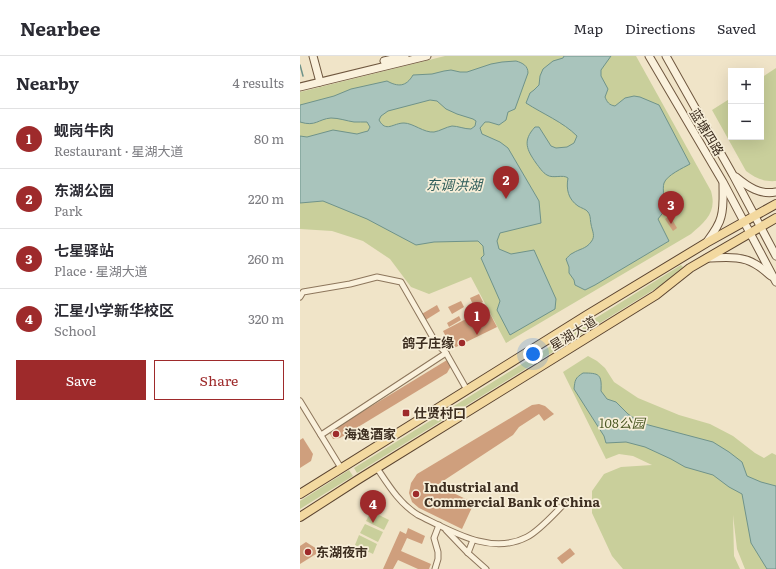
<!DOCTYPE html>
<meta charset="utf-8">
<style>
body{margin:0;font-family:Literata,"Noto Sans SC",serif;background:#f2f2f3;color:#2b2b33}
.controls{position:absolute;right:12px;top:12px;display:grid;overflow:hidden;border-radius:0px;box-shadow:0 4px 16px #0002}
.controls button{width:36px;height:36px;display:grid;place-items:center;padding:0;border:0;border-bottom:1px solid #e1e1e2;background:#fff;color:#2b2b33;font:20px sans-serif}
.you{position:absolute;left:233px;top:298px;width:14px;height:14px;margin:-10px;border:3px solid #fff;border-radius:50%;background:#1a73e8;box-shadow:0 0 0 6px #1a73e833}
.badge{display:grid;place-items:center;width:26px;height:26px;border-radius:50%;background:#9e2a2b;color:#fff;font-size:13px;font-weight:700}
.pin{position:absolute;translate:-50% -33px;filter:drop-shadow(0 1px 2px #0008)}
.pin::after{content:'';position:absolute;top:21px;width:14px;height:12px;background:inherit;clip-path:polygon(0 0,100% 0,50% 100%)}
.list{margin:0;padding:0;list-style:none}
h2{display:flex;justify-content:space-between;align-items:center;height:52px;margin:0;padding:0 16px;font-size:17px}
h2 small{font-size:13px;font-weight:400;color:#7c7c81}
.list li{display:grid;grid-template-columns:26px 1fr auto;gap:12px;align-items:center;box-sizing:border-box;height:60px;padding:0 16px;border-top:1px solid #e1e1e2}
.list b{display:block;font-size:15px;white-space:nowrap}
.list p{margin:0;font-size:13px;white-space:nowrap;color:#7c7c81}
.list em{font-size:13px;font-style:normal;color:#7c7c81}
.actions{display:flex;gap:8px;padding:12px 16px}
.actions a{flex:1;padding:9px 0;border:1px solid #9e2a2b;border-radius:0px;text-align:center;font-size:14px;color:#9e2a2b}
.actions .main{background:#9e2a2b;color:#fff}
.map{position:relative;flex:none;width:476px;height:513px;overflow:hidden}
header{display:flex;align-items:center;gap:24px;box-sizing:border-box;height:56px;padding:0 20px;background:#fff;border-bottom:1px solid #e1e1e2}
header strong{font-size:19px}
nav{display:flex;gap:22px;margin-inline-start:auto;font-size:14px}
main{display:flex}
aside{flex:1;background:#fff}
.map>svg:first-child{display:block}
</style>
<header>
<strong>Nearbee</strong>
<nav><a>Map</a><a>Directions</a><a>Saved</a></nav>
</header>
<main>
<aside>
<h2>Nearby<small>4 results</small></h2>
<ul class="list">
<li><span class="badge">1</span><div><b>蚬岗牛肉</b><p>Restaurant · 星湖大道</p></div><em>80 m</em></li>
<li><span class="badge">2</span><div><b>东湖公园</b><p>Park</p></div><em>220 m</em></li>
<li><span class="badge">3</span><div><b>七星驿站</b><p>Place · 星湖大道</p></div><em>260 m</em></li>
<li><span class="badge">4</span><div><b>汇星小学新华校区</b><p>School</p></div><em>320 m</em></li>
</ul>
<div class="actions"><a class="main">Save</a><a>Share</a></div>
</aside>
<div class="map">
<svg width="476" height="513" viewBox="0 0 476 513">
<rect width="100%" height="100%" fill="#f0e4c8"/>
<g fill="#c9cf9b">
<path d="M145 0H336L411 135C417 156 406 165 391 178L206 287 171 221 129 238 111 231 90 203 63 185 32 175 0 173V36Z"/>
<path d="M476 12V125C464 126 455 122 446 115L412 54 431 42V81H461V22Z"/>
<path d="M381 209 383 211 363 228 57 417 54 412Z"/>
<path d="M288 300 297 305 305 312 314 326 338 342 379 359 410 368 433 380 455 397 464 402 472 397 476 399V513H445L437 493 433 459 434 500 440 513H323L312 500 292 457V435L304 418 321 411 352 409 333 400 319 398 306 403 263 316Z"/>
<path d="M49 414 53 420 0 453V445Z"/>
<path d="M71 455 89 464 84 474 66 465Z"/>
<path d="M65 468 83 476 78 486 60 477Z"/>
<path d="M59 479 77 488 73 498 55 489Z"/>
</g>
<g fill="#a9c4bc" stroke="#6f938a" fill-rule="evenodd">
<path d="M264 0H311L301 14V20L308 33 305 41C307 46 309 49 315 50L325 42 334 40 340 41 359 49 390 108C383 112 367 119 364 127 362 133 365 147 365 154L358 163 369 185 295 229 285 234 275 229 274 224 269 217V211L266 203C268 201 270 198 273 197 279 193 286 193 291 186 296 180 292 175 291 168 290 164 291 160 288 156 286 153 281 152 278 150 268 143 266 133 268 122 263 118 253 123 247 119 243 117 239 111 236 107 227 94 222 85 235 71H239L251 90 256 92 267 91 274 87 277 80C263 66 243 58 226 47L230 37 234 34 239 29 240 20 243 13 253 5 263 2Z"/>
<path d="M216 5C223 7 228 10 228 17L215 53 208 56 206 64 199 69 189 66H185L180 72 182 78 200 86 208 92 239 145 241 167 200 177 197 185 199 193 211 198 234 194 256 243 255 253 210 279 197 254 200 245 181 202 184 199 183 190 178 185 134 186 116 189 67 163 23 145 0 147V80L7 81 33 74 57 78 64 76 68 75 70 71 67 66C63 66 58 66 54 66 47 65 39 62 31 62 18 63 16 71 0 66V49L34 40 51 33 87 25C98 31 106 31 113 19L132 18 144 15 151 14 160 16H167L191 8 202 6ZM130 44 137 45 146 53 157 58 173 63 176 65 175 70 171 73C164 73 158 70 152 70 146 71 140 75 134 76 124 77 113 67 104 67 93 67 86 77 79 64L81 60 88 55Z"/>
<path d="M283 317C299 317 302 318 301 335L307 343 316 346 328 358 341 367 413 386 429 396 442 406 447 420 461 426 476 430V513H467L451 487 442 438 429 431 413 419 385 411 371 403 345 391 326 386 306 387 304 380 274 333C275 324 275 322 283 317Z"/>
</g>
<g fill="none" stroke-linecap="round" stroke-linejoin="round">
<path stroke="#6f938a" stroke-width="1.5" d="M0 9 3 20"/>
</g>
<g fill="#cf9f7d">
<path d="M377 138 379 139 377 145 378 150 375 151 374 145Z"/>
<path d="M370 160 377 172 373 175 365 163Z"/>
<path d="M179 238 183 246 174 251 170 242Z"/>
<path d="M161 245 164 251 152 258 148 251Z"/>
<path d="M137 249 140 255 124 265 120 259Z"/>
<path d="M187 252 197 271 152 293 143 275Z"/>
<path d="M159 260 161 264 149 271 147 267Z"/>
<path d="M147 304 151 310 147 317 40 382 33 383 29 376Z"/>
<path d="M239 348 245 350 254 358 244 365 239 358 219 371 213 379 137 429 174 447 162 473 119 452 112 446 109 437 111 427 117 418 232 349Z"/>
<path d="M3 382 13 398 11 405 0 412V384Z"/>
<path d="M108 472 125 480 122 488 107 482 101 495 131 508 129 513H118L98 504 93 513H83L100 475 106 478Z"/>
<path d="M6 486 17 493 16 498 0 508V490Z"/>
<path d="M270 492 275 498 262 508 257 502Z"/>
</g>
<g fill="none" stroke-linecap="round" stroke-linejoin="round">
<g stroke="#8d765c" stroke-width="7">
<g id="street">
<path d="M0 241 3 236 50 228 77 221 101 226 136 287 146 297"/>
<path d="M0 345 41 412"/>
<path d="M21 379 146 297 167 334"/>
<path d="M77 412C89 430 100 448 118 459 151 475 191 500 227 481 239 475 254 458 264 448"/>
<path d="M146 474 168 497 186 513"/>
<path d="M168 497 173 484"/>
<path d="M135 513 138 503V496L134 482 139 469"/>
</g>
</g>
<g stroke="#6f573f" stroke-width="9">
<g id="secondary">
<path d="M13 0 20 26"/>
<path d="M349 0 423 126 476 226"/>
<path d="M366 0 433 119 476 200"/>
<path d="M84 5 105 0"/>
<path d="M0 31 127 0"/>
<path d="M436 121C448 131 460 139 476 136"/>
<path d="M406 187C412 179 419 170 421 161 424 151 423 139 423 128"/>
<path d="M407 202C423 202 441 199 455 208 461 211 466 216 471 220"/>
</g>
</g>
<g stroke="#5b4430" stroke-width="10">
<g id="primary">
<path d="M0 438 287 259 406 187 476 148"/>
<path d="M0 461 59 423 356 239 390 212 476 162"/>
</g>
</g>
<use href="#street" stroke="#faf1dc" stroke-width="5"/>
<use href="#secondary" stroke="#faf1dc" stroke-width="7"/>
<use href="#primary" stroke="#f3d9a0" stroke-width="8"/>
</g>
<g fill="#9e2a2b" stroke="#f7eed8" stroke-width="1.5">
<circle cx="162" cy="287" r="4"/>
<rect x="102" y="353" width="8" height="8" rx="2"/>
<circle cx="36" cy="378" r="4"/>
<circle cx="116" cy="438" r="4"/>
<circle cx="8" cy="496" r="4"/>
</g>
<g text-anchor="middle" stroke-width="3.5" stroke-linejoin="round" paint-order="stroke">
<g font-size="13" fill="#3d2e20" stroke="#f7eed8">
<text transform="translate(407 76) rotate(59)" y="5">蓝塘四路</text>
<text transform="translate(273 277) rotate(-32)" y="5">星湖大道</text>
</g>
<g font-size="13" font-weight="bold" fill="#3d2e20" stroke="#f7eed8" text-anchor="start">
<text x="154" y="292" text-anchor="end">鸽子庄缘</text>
<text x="114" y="362">仕贤村口</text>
<text x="44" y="383">海逸酒家</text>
<text x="124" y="436">Industrial and<tspan x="124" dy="15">Commercial Bank of China</tspan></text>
<text x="16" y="501">东湖夜市</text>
</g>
<g font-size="13" font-style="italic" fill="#4d5a26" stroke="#f7eed8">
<text x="322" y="372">108公园</text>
</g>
<g font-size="14" font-style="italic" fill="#2f5d5a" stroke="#f7eed8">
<text x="154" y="134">东调洪湖</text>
</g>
</g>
</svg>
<div class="controls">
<button>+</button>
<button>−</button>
</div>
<div class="you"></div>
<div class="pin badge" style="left:177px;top:279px">1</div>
<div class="pin badge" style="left:206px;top:143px">2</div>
<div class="pin badge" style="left:371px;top:168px">3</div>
<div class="pin badge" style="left:73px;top:467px">4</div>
</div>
</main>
